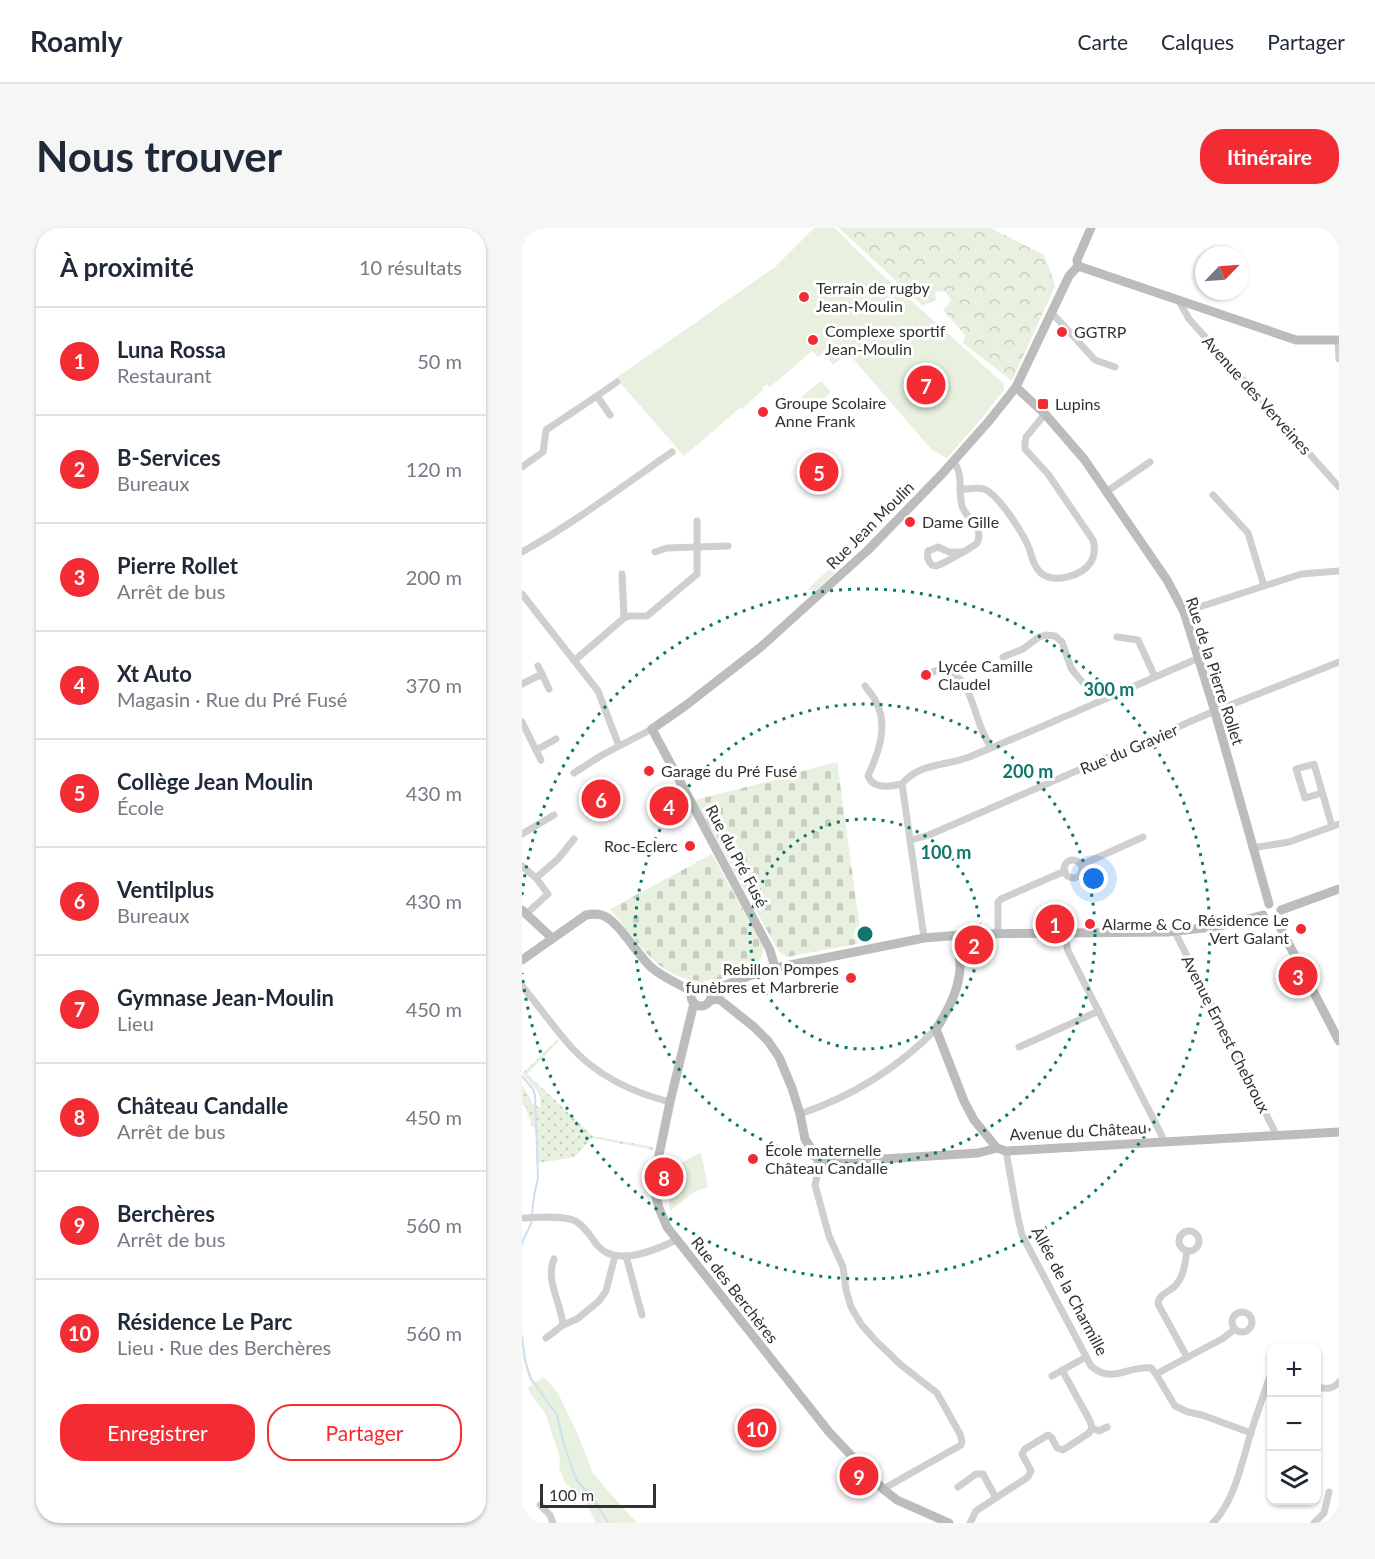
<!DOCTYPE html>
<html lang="fr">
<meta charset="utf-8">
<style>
body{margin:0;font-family:Lato,sans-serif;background:#f6f6f7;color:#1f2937}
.controls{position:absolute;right:18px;bottom:18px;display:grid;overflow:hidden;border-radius:12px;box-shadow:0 2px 4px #0004}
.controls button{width:54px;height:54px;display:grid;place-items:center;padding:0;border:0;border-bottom:2px solid #e0e1e3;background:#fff;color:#1f2937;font:30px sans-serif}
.compass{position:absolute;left:673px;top:18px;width:54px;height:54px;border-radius:50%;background:#fff;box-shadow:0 2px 4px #0004;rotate:65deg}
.scale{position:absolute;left:18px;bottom:15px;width:116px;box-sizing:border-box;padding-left:6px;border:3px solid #323232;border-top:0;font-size:16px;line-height:21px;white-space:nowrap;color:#323232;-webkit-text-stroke:4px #fff;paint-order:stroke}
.you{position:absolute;left:572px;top:651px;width:21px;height:21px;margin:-15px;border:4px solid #fff;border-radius:50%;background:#1a73e8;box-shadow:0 0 0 9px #1a73e833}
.badge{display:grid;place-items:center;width:39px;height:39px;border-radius:50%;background:#f22c32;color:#fff;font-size:20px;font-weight:700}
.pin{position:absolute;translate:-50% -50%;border:3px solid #fff;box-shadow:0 2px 6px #0006}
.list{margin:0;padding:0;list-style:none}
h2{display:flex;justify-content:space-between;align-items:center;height:78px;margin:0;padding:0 24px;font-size:26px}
h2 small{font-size:20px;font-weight:400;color:#747a83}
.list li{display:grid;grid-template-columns:39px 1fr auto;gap:18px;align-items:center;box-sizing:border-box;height:108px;padding:0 24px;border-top:2px solid #e0e1e3}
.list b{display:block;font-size:22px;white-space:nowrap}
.list p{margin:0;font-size:20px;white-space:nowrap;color:#747a83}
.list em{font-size:20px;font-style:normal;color:#747a83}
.actions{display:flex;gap:12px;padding:18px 24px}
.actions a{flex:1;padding:14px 0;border:2px solid #f22c32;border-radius:24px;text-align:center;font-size:21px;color:#f22c32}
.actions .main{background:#f22c32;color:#fff}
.icon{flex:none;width:33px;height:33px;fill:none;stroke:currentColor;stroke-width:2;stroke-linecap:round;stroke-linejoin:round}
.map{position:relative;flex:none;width:817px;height:1295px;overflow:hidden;border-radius:24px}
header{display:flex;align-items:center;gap:36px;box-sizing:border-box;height:84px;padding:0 30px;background:#fff;border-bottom:2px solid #e0e1e3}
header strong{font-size:28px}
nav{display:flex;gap:33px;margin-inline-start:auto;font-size:21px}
.intro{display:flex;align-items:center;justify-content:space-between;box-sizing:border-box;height:144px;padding:0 36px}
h1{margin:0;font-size:42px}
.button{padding:15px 27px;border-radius:24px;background:#f22c32;color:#fff;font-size:21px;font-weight:700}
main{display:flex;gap:36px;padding:0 36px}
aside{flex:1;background:#fff;border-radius:24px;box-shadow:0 2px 4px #0004}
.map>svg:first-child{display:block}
</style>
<header>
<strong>Roamly</strong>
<nav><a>Carte</a><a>Calques</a><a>Partager</a></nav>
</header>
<div class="intro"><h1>Nous trouver</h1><a class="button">Itinéraire</a></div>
<main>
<aside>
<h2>À proximité<small>10 résultats</small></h2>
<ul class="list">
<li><span class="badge">1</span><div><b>Luna Rossa</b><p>Restaurant</p></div><em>50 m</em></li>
<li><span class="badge">2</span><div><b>B-Services</b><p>Bureaux</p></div><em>120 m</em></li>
<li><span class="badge">3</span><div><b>Pierre Rollet</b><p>Arrêt de bus</p></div><em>200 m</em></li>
<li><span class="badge">4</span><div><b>Xt Auto</b><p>Magasin · Rue du Pré Fusé</p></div><em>370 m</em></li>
<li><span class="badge">5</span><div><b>Collège Jean Moulin</b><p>École</p></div><em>430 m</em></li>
<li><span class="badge">6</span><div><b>Ventilplus</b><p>Bureaux</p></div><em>430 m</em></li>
<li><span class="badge">7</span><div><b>Gymnase Jean-Moulin</b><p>Lieu</p></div><em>450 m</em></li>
<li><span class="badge">8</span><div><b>Château Candalle</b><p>Arrêt de bus</p></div><em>450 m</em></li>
<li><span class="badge">9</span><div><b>Berchères</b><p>Arrêt de bus</p></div><em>560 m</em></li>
<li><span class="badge">10</span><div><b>Résidence Le Parc</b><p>Lieu · Rue des Berchères</p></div><em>560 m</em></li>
</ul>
<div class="actions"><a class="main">Enregistrer</a><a>Partager</a></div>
</aside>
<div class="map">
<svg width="817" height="1295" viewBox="0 0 817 1295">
<defs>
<pattern id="forest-crowns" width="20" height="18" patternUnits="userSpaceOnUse" patternTransform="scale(1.5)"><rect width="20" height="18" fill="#e8f0e0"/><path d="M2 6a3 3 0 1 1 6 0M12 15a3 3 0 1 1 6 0" fill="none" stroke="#c7cec1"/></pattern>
<pattern id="cemetery-stones" width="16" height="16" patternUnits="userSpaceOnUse" patternTransform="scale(1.5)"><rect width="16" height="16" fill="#e8f0e0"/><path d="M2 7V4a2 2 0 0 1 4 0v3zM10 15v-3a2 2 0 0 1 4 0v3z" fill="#c7cec1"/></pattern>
<pattern id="park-dots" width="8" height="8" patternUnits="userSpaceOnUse" patternTransform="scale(1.5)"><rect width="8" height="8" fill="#e8f0e0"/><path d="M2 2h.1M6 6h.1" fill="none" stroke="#c7cec1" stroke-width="1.8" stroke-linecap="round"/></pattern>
</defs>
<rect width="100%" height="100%" fill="#fff"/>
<g fill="#e8f0e0">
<path d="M292 0H313L354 41 481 155 482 162 461 189 425 230 410 222 326 125 311 137 301 125 296 129 290 123 248 159 245 156 240 160 241 162 220 181 218 180 162 228 94 150 253 39Z"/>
<path d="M299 153 309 164 289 182 278 170Z"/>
<path d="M335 315 337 317 321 337 293 363 286 361Z"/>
<path d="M179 925 186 959 172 964 148 983 143 942C157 940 165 929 179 925Z"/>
<path d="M0 1108 3 1132 12 1155 22 1149 36 1165 57 1209 71 1245 86 1263 115 1295H74L62 1271 44 1256 37 1241 38 1230 23 1185 9 1167 6 1160 10 1157 1 1132Z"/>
</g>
<path fill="url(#forest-crowns)" d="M317 0H469L522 27 530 47 533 58 490 153 441 115 443 107 421 82 429 73 423 63 413 64 414 71 401 78Z"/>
<g fill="url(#cemetery-stones)">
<path d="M315 534 340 715 265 729 257 724 173 572 276 546V544Z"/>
<path d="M190 626 241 719C242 734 230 740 218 743 210 746 203 751 193 752 140 760 118 715 88 681Z"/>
</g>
<path fill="url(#park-dots)" d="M36 811 37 813 5 846 71 908 132 919V922L70 910 53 929 16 935 14 902 10 898 3 878 0 877V857L8 870 9 875 18 880C22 864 8 857 1 845Z"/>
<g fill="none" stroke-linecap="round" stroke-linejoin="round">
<g stroke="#cce0f0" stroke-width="2">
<path d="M0 848 11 861 13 867 16 950 12 968 9 996 1 1012 0 1017"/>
<path d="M0 1108 3 1131 8 1149 35 1187 42 1217 55 1253 71 1270 86 1295"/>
</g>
<g stroke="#cfcfcf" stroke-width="7">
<path d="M657 73 667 91 817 259"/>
<path d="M530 85 573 132 593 139"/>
<path d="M816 112 817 131"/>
<path d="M75 168 95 154"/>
<path d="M431 233C442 245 436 264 440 278 443 288 456 296 457 306 457 309 456 313 455 315 453 318 419 337 414 338 413 338 411 337 410 337 405 332 405 329 406 323L416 319 427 324H440"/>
<path d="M0 239 21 224 24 202 75 168 88 187"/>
<path d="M438 262C446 261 454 259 462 261 476 266 501 305 507 320 510 328 511 338 519 345 532 356 560 348 569 334 573 327 573 319 571 312L526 246 503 221V215L504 209 523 186"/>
<path d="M584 264 628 234"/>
<path d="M691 267 726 305 742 358"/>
<path d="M0 324C52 295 101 258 150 224"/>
<path d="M133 324 145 320 206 318"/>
<path d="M100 346 102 390"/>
<path d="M0 366 76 463 97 518"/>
<path d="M662 384 779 346 817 343"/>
<path d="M595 409 616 412 633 449"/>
<path d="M481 429 501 421 517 409 524 407 533 408 540 414 549 440 556 449 567 461 582 470"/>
<path d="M52 433 102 390 106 388H125L175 346V293"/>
<path d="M16 438 27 461"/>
<path d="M402 448 420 440C446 447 450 476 458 497 461 505 465 512 468 519"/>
<path d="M0 456 20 446"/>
<path d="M343 458C346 463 352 468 354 474 367 498 356 526 346 548 351 561 368 559 380 556"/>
<path d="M0 494 19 532"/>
<path d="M14 522 34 511"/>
<path d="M52 545 80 527 130 501"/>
<path d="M380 556C397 535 424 538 447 529 524 498 600 463 677 430"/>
<path d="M380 556 402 710"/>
<path d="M800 565 783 570 774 541 792 536 810 598"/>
<path d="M0 606 32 587"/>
<path d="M389 612 407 607 688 485 817 434"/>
<path d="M730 620 767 614 817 596"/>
<circle cx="551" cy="641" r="9"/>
<path d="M559 637 621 609"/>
<path d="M0 638 14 650 26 666 4 686"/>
<path d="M14 650 36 631 52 611"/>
<path d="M653 704 755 908"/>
<path d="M542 705 546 723 643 914"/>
<path d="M476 706V674L479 671 543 643"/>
<path d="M0 758C17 778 32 800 50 820 76 848 112 865 148 874"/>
<path d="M497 819 577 783"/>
<path d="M278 886C331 868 375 841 414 801"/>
<path d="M484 923 495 985 500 1007 569 1138C591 1157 606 1137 629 1140L634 1146 653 1178 666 1184 680 1187 729 1205"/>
<path d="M298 935 293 957 307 1008 321 1039 324 1062 329 1079 339 1096 353 1112 379 1137 415 1165 438 1206 440 1213 439 1217 361 1261"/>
<path d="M0 990C15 990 37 987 51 992 62 996 69 1010 76 1018 94 1039 134 1022 154 1012"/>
<circle cx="667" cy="1013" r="10"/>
<path d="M665 1023C663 1036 662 1049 652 1059 645 1065 637 1066 636 1076L665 1129"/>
<path d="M104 1028 120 1087"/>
<path d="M32 1031C23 1052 39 1075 41 1097"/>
<circle cx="720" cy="1094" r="10"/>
<path d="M24 1110 41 1097 55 1091 77 1073 84 1063 93 1028"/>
<path d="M634 1146 700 1111 713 1101"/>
<path d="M530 1148 564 1129"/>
<path d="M794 1159C804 1161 810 1162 817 1154"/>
<path d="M570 1200 577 1203 585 1199"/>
<path d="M436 1259 454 1246H461L474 1270"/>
<path d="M18 1277 28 1287 31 1295"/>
<path d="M448 1295 454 1283 506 1249 509 1243 500 1226 503 1221 526 1207 530 1210 535 1220 541 1222 567 1205 570 1200 568 1193 540 1142"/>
<path d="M691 1295C713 1272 720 1234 729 1204 735 1186 741 1168 747 1151L750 1149"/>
<path d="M792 1295 802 1285 807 1264"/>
</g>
<g stroke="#bcbcbc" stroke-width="9">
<path d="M556 38 774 112H817"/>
<path d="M556 38 555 32 569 0"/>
<path d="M494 159 523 186 562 231 645 352 662 384 693 484 747 676"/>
<path d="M0 682 30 710"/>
<path d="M759 682 817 661"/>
<path d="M755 693 817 813"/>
<path d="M436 707C436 718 438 729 438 740 437 762 426 783 414 801L442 873 452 892 475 920"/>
<path d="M0 732 64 687C70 686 76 685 82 688 97 694 116 728 130 740 142 750 157 756 171 764"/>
<path d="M253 740 248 722 130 501 163 478 240 418 346 322 420 246 467 193 494 159 547 48 556 38"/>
<circle cx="179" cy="768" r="10"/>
<path d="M188 763 243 742 402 710 450 706 646 704 699 698 741 687"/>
<path d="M189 772 197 771 232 799 246 813 257 829 270 860 278 886 283 911 298 935 456 925 475 920 484 923 817 904"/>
<path d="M172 775 148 874 132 951 133 965 137 980 145 999 307 1204 361 1261 375 1272 427 1295"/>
</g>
</g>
<g fill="none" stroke="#0f766e" stroke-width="3" stroke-dasharray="3 6">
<circle cx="343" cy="706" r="115"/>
<circle cx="343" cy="706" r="230"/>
<path d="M0 667A345 345 0 1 1 0 745"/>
</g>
<g fill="#f22c32" stroke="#fff" stroke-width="2">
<circle cx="282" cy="69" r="6"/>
<circle cx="540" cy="104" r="6"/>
<circle cx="291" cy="112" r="6"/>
<rect x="515" y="170" width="12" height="12" rx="3"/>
<circle cx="241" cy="184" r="6"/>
<circle cx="388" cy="294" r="6"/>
<circle cx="404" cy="447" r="6"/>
<circle cx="127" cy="543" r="6"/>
<circle cx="168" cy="618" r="6"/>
<circle cx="568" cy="696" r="6"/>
<circle cx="779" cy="701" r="6"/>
<circle cx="329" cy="750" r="6"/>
<circle cx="231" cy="931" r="6"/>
</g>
<g text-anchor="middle" stroke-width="6" stroke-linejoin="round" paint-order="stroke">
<g font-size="16" fill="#323232" stroke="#fff" text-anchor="start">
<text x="294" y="66">Terrain de rugby<tspan x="294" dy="18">Jean-Moulin</tspan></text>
<text x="303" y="109">Complexe sportif<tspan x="303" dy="18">Jean-Moulin</tspan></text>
<text x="552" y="110">GGTRP</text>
<text x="253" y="181">Groupe Scolaire<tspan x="253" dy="18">Anne Frank</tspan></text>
<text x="533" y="182">Lupins</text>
<text x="400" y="300">Dame Gille</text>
<text x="416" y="444">Lycée Camille<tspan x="416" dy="18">Claudel</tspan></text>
<text x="139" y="549">Garage du Pré Fusé</text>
<text x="156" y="624" text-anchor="end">Roc-Eclerc</text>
<text x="767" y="698" text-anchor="end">Résidence Le<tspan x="767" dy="18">Vert Galant</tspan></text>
<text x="580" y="702">Alarme &amp; Co</text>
<text x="317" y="747" text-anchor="end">Rebillon Pompes<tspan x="317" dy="18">funèbres et Marbrerie</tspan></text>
<text x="243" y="928">École maternelle<tspan x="243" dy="18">Château Candalle</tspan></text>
</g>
<g font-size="16" fill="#323232" stroke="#fff">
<text transform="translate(735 167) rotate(48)" y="6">Avenue des Verveines</text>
<text transform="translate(348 297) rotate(-45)" y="6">Rue Jean Moulin</text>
<text transform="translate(693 443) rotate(72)" y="6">Rue de la Pierre Rollet</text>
<text transform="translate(607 521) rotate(-23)" y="6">Rue du Gravier</text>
<text transform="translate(215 628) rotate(62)" y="6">Rue du Pré Fusé</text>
<text transform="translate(704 806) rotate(63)" y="6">Avenue Ernest Chebroux</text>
<text transform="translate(556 903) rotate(-3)" y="6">Avenue du Château</text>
<text transform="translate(213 1062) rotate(52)" y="6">Rue des Berchères</text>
<text transform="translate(548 1063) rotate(62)" y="6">Allée de la Charmille</text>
</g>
</g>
<circle cx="343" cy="706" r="9" fill="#0f766e" stroke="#fff" stroke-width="3"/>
<g font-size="18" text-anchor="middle" font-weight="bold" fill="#0f766e" stroke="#fff" stroke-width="6" stroke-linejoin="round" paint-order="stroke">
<text x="587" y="468">300 m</text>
<text x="506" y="550">200 m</text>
<text x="424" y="631">100 m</text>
</g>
</svg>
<div class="controls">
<button>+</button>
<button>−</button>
<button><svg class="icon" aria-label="layers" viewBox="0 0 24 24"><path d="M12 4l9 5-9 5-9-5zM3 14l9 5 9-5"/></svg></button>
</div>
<svg class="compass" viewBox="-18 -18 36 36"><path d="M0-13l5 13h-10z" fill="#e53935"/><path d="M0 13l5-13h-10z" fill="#747a83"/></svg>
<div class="scale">100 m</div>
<div class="you"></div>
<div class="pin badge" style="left:533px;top:696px">1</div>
<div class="pin badge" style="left:452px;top:717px">2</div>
<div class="pin badge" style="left:776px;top:748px">3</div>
<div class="pin badge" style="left:147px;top:578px">4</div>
<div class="pin badge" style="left:297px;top:244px">5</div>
<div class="pin badge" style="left:79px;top:571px">6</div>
<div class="pin badge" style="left:404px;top:157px">7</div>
<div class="pin badge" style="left:142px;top:949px">8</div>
<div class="pin badge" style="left:337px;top:1248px">9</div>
<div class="pin badge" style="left:235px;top:1200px">10</div>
</div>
</main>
